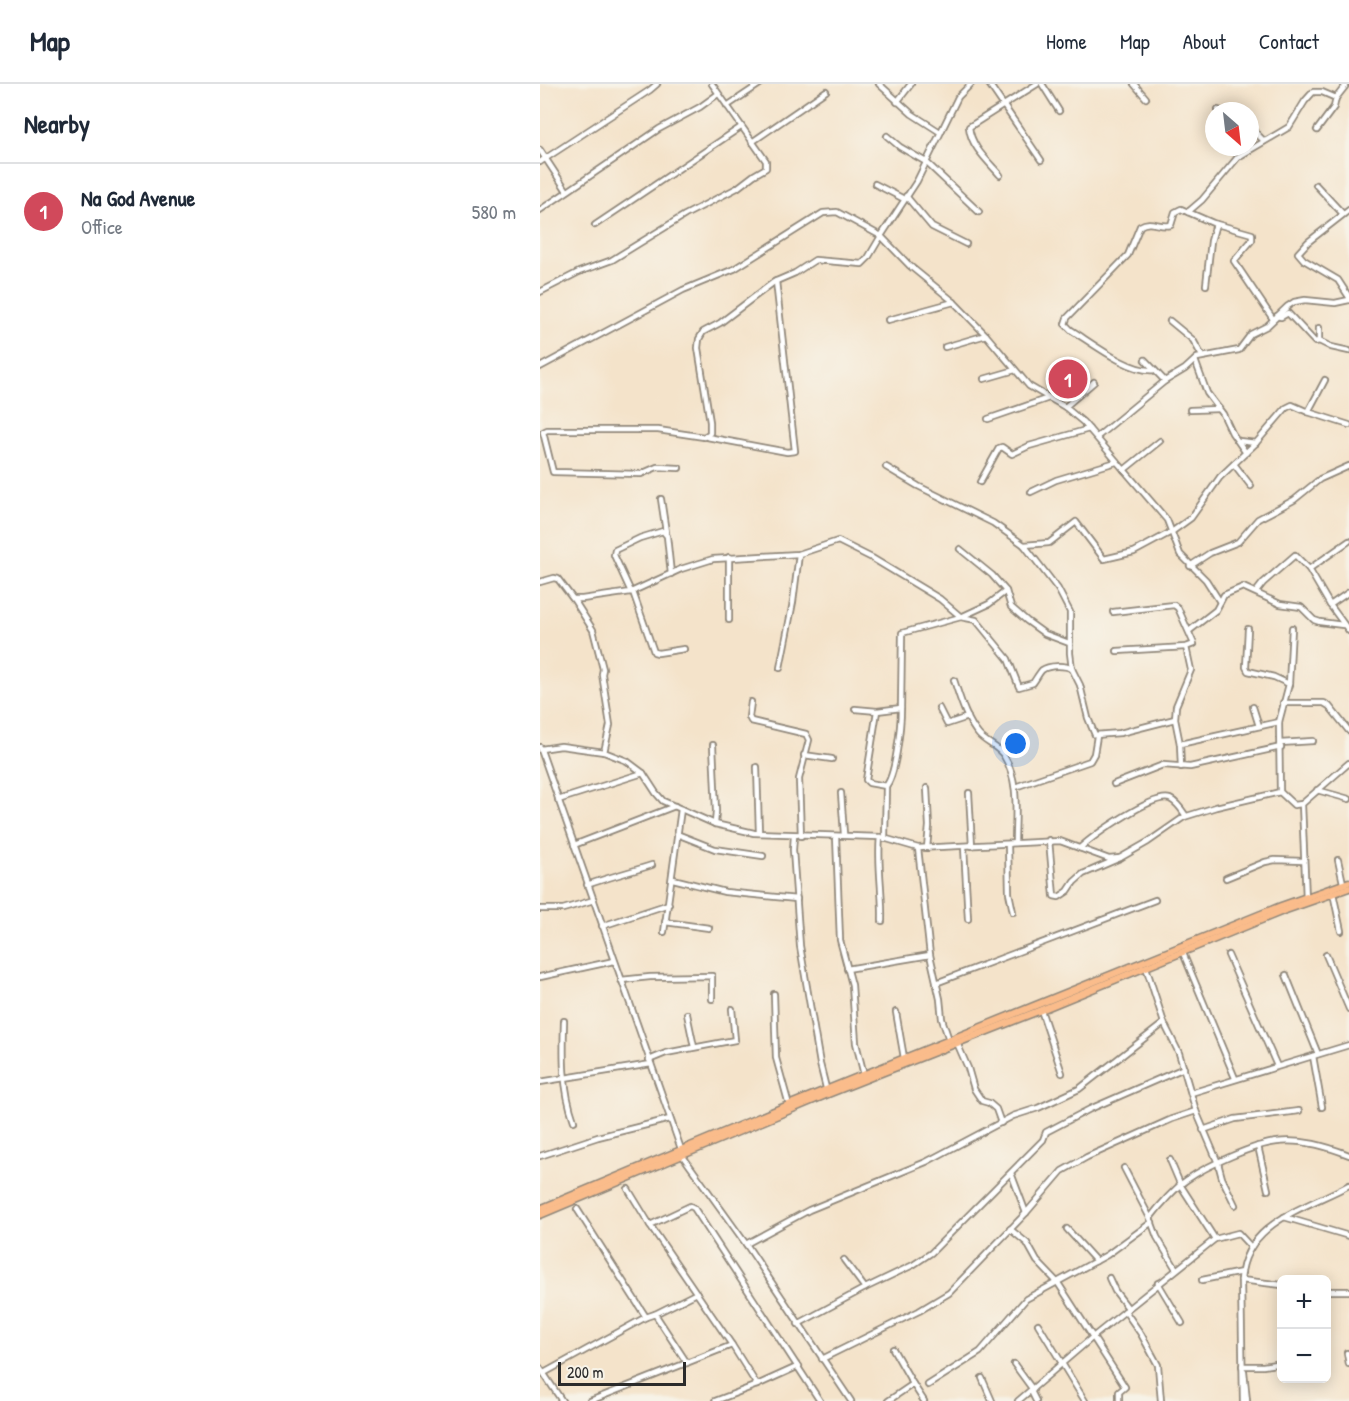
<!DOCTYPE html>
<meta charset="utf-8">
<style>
body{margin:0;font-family:"Patrick Hand",sans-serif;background:#f2f2f3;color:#1f2937}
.controls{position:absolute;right:18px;bottom:18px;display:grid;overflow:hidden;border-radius:9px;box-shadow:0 3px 15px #0003}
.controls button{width:54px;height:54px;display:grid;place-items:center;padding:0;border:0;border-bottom:2px solid #e0e1e3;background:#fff;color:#1f2937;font:30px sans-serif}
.compass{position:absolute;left:665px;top:18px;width:54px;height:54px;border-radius:50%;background:#fff;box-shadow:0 3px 15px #0003;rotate:152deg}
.scale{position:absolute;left:18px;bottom:15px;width:128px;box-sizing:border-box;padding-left:6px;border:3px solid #2b2b2b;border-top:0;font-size:16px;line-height:21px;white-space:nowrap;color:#2b2b2b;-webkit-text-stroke:4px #f7f3e8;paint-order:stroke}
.you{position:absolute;left:476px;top:660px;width:21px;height:21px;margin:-15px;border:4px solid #fff;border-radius:50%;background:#1a73e8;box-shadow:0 0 0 9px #1a73e833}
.badge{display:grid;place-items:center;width:39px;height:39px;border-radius:50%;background:#d1495b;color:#fff;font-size:20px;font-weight:700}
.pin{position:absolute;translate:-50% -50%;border:3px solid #fff;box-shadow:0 2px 6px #0006}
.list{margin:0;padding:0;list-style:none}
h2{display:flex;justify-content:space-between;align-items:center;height:78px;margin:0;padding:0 24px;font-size:26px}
h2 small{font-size:20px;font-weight:400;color:#747a83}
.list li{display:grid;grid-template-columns:39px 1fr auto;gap:18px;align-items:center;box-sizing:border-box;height:96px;padding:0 24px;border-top:2px solid #e0e1e3}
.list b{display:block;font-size:22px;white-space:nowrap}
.list p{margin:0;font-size:20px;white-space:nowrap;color:#747a83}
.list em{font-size:20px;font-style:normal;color:#747a83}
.map{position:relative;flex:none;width:809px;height:1317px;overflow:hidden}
header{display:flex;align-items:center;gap:36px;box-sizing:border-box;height:84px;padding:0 30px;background:#fff;border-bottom:2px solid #e0e1e3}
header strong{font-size:28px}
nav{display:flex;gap:33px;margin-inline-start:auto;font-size:21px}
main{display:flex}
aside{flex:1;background:#fff}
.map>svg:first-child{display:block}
</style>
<header>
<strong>Map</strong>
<nav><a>Home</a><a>Map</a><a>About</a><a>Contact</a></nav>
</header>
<main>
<aside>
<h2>Nearby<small></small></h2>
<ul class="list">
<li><span class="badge">1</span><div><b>Na God Avenue</b><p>Office</p></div><em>580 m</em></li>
</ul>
</aside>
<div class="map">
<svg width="809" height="1317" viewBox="0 0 809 1317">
<rect width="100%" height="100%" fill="#f7f3e8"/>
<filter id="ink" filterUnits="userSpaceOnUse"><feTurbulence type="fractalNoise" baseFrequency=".0167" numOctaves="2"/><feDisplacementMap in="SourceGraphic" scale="12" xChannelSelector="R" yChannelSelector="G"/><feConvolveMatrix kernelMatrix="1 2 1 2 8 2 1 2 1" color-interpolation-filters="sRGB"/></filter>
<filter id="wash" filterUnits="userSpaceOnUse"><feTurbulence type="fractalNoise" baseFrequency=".008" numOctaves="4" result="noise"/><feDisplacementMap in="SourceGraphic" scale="24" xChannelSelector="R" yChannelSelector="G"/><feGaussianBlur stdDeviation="1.35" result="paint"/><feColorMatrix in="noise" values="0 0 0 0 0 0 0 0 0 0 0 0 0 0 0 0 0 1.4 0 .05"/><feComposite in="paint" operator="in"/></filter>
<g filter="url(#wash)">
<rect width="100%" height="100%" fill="#f4e3ca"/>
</g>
<g filter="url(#ink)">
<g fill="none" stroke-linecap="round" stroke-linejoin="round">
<g stroke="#90877a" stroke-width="8">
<g id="minor">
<path d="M339 0 372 30 400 48"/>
<path d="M449 0 501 76"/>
<path d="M502 0 519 27"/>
<path d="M594 0 606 14"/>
<path d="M357 18 371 0"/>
<path d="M187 22 220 0"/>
<path d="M678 26 681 27"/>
<path d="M710 43 724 57"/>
<path d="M777 46 794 23 796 14 807 0"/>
<path d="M347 52 360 63 386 78 439 128"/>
<path d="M212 58 286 7"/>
<path d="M0 66 27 107"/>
<path d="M0 78 110 6 117 0"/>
<path d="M460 91C448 77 431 63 429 43L497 0"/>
<path d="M335 100 364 115"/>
<path d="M776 101 803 130"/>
<path d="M366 112 392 143 426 160"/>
<path d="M0 126 119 45 160 23 178 10"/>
<path d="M809 126 768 158 758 169 764 176 798 196 809 213"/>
<path d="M648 128 662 116 698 73 749 43 765 17 773 8H782L796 14"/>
<path d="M55 141 201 43"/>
<path d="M666 201 671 157 676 140"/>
<path d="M0 208 39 188 72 176 145 131 197 104 214 91 226 84V77L172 0"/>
<path d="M737 232 741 233 748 229 775 258 779 257"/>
<path d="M348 236 414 218"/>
<path d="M630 237 653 256 662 272"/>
<path d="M779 244V257L791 263 809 267"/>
<path d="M405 263 446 251"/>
<path d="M605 276 625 297 645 285 657 274 699 266 711 250 727 242 748 222 754 218 765 216 795 219 809 216"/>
<path d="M655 276 667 309 683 330 692 349 706 369"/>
<path d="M0 283 143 206 194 185 283 129 297 128 341 152 377 97 418 13 431 0"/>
<path d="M614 286C590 289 552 259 531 246L525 240 527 234 588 171 600 142C611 135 619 144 631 141L635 128 641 125 673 139 712 150V156L694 177 733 235"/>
<path d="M444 295 475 286"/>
<path d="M525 323 554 298"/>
<path d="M650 326 679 325"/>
<path d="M768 328 785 296"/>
<path d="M448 335 509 314"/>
<path d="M167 353 247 368 255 367 236 197"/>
<path d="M557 353 625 297"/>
<path d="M699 357 716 359"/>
<path d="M694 380 711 402"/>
<path d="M346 383 378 402 453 439 484 461 518 505 530 528V569L532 585 540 601 548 634 555 651 580 649 635 635"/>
<path d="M139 384 117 383 101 390 13 388 3 348 7 346H118L164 353 170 349V338L158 264 159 255 163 248 180 239 234 198 255 189 275 176 322 180 328 174 341 152 370 182 414 218 446 251 489 302 525 323 543 338 627 436 640 470 666 496 680 518"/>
<path d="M584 386 620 357"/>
<path d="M440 398 459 364 462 363 472 370 489 362 549 345"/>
<path d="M491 408 516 396 576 378"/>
<path d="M121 415 126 448"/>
<path d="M809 457 769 485 790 521 809 547"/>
<path d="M484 461 509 459 536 438 564 475 594 468 633 447 651 434 680 393 716 359 746 324 752 321 768 328 809 341"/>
<path d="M420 465 452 491 466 507 471 523 487 537 505 550 529 559"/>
<path d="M650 482 670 469 698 458 718 435 754 416 780 395 809 382"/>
<path d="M0 498 14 494 18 495 33 515H42L91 508 141 485 173 475 259 470 298 457 332 474 400 515 421 533 436 536 468 575 479 603 493 599C496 595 499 589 502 586 509 581 525 581 532 585"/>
<path d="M91 508 74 471 75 466 100 454 123 447 127 452 131 490"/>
<path d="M93 508 114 568 118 569 144 565"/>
<path d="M716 508 723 499 755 471 769 485"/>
<path d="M34 516 53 546 63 585 62 590 70 641 64 668"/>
<path d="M790 521 809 508"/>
<path d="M573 528 634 521 638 524 654 560 646 563 577 567"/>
<path d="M189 536V473"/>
<path d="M708 545 706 583 708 587 734 593 749 600 739 638 740 708"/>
<path d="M649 547 676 526 684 511 703 503 740 520 761 523 774 536 780 538 803 541"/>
<path d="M240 584 253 518 259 470"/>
<path d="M414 596C420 614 426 636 439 651 446 659 459 663 464 672 480 698 475 730 475 759"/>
<path d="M749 600 752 544"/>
<path d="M211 618 209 633 211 637 266 650 269 656 259 695 261 752"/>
<path d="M743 619H784L789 622 809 647"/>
<path d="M713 623 719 642"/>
<path d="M399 624 407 640 428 633"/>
<path d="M315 625 337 627 361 624 362 549 421 533 449 520 466 507"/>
<path d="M337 627 326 696 329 699 346 702 345 755"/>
<path d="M740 659 773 657"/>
<path d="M640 660 739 638"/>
<path d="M173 661 176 727 175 740"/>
<path d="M0 663 141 1065"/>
<path d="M1 665 21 662 64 668 87 677 103 689 116 709 123 717 175 740 214 749 340 753 378 764 520 757 569 775 580 774"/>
<path d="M264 671 292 675"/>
<path d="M217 683 219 749"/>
<path d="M641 683 640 660 635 635 636 622 651 586 646 563"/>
<path d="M574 700 623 681 650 683 741 663"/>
<path d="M346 702C356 691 361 640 361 624"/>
<path d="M475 703 550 677 554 670 557 652"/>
<path d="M777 706 809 715"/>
<path d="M301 709 304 750"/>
<path d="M429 709 432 762"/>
<path d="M18 716 103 689"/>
<path d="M137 750 175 765 223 772"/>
<path d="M254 752 253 766 260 862 280 980 287 1008"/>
<path d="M296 752 300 856 312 901 316 959 324 991"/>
<path d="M340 753C337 780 343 809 342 837"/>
<path d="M509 756 514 812 519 813 528 807 534 798 543 790 580 774 608 758 644 733 676 723 740 708 754 721 762 720"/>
<path d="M468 760 469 809 473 828"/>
<path d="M34 761 135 722"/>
<path d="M424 763 428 835"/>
<path d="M378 764 390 871 400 915 402 935 409 956"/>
<path d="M387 764 389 742 387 704"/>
<path d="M540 764C553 752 613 709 630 715 637 718 642 726 646 732"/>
<path d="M798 776 803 799"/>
<path d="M686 794 725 778 735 776 763 777"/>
<path d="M133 795 185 808 257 815"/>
<path d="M47 801C69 793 90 788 112 781"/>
<path d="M793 809 801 847"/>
<path d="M766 815 762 720 809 679"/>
<path d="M0 825H23L54 816"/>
<path d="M125 838 169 844"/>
<path d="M62 842 129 820"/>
<path d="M124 848 141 725"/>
<path d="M643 869 695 994"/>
<path d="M688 871 737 982"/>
<path d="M786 871 809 925"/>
<path d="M606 883 624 939 639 969 656 1027 678 1079 682 1094 695 1121"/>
<path d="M307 885 390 871"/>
<path d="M746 891 778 970"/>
<path d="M0 893 74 877"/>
<path d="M81 896 110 893 172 892V915"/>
<path d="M396 899 615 816"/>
<path d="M234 910 236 974 249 1021"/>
<path d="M501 926 522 989"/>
<path d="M356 928 364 974"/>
<path d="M147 930 154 963"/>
<path d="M24 937C23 971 22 1004 34 1037"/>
<path d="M417 959 428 984 434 1005 442 1017 449 1019 456 1025 461 1039"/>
<path d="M773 972 782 1023"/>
<path d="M109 976 126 969 195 956 192 925"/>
<path d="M0 998 111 980"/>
<path d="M651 1009 809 961"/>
<path d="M663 1046 695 1035 759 1027"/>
<path d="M718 1062 728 1106"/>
<path d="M142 1071 206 1160 311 1317"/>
<path d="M0 1072 58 1053 130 1035"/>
<path d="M630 1076 641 1102 675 1155"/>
<path d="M584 1084 610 1134"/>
<path d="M471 1089 486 1129"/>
<path d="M88 1105 110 1141"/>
<path d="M37 1125 106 1233"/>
<path d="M744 1133 809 1152"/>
<path d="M470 1145 487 1159 497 1177 518 1199 585 1303 579 1308V1317"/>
<path d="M527 1145 556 1177"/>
<path d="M206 1160 269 1126 386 1078 473 1032 498 1024 539 1005 624 939"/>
<path d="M304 1176 325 1204"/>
<path d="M636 1185 617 1153 610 1134C619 1122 636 1103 648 1095 666 1082 715 1060 737 1058 762 1055 786 1062 809 1071"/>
<path d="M569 1194 575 1207 588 1224"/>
<path d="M662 1196 702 1188"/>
<path d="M701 1196 742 1201"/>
<path d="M618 1199 642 1239"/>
<path d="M786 1207H809"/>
<path d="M585 1227 601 1250 618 1281 621 1317"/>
<path d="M115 1230 157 1209"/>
<path d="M258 1240 325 1204 373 1181 391 1169 503 1056 506 1048 550 1025 644 984"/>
<path d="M498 1240 545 1317"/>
<path d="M807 1269 809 1280"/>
<path d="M282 1275 379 1227 409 1209 486 1129 522 1087 547 1073 632 1035 656 1027"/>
<path d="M474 1280 493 1306"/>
<path d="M702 1282H723L742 1279"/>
<path d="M0 1284 22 1317"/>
<path d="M704 1287 707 1317"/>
<path d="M4 1289 106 1233 115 1230 147 1279"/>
<path d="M442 1294 452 1317"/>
<path d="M373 1300 384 1317"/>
<path d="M217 1301 259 1282"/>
<path d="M388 1301 440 1268 486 1215 567 1171 612 1138"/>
<path d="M491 1307 496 1317"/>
<path d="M50 1317 192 1261"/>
<path d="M175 1317 217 1301 192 1261 110 1141 150 1122 154 1124 280 1317"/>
<path d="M348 1317 373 1300 353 1265"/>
<path d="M478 1317 554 1252 675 1155 698 1149 710 1162"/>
<path d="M703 1317 701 1196C704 1138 767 1124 809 1101"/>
</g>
</g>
<g stroke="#90877a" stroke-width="9">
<g id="major">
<path d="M0 1125 246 1022 741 822 809 798"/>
<path d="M0 1131 288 1010 501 926 743 827 809 804"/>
</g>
</g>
<use href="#minor" stroke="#fff" stroke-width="4.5"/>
<use href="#major" stroke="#fabc8b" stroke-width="6"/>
</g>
</g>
</svg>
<div class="controls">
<button>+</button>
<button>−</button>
</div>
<svg class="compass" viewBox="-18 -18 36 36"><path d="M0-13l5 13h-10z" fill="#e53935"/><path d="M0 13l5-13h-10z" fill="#747a83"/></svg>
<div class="scale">200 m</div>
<div class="you"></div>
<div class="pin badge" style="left:528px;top:295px">1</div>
</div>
</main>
